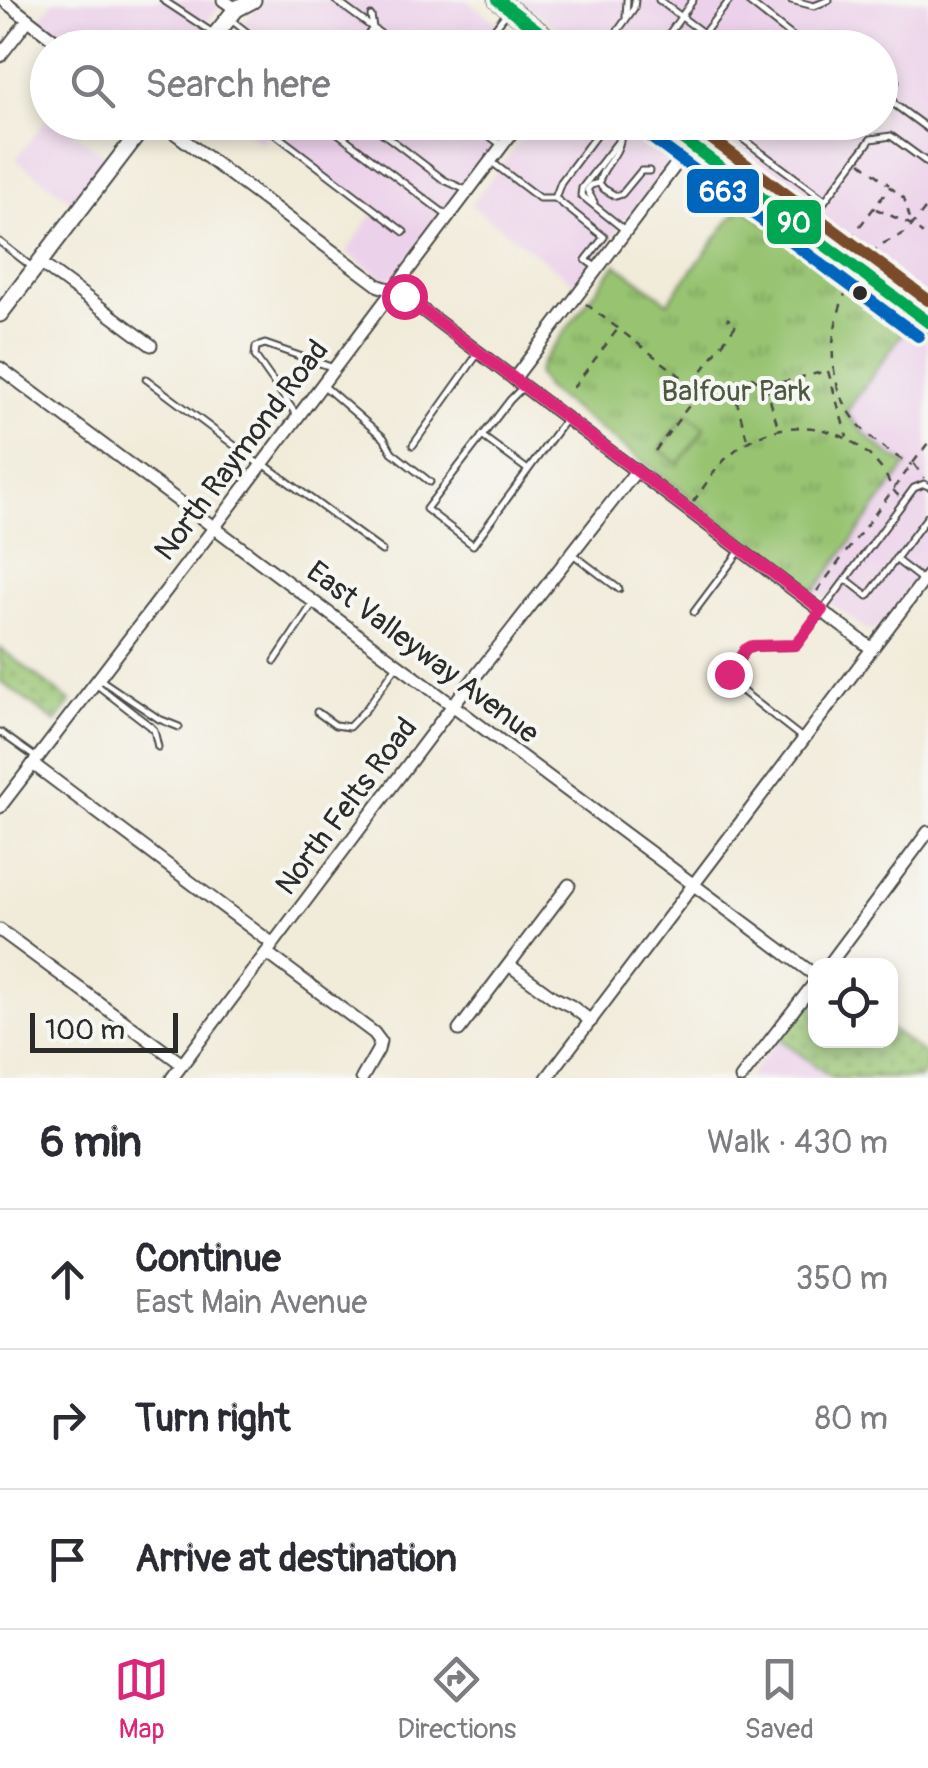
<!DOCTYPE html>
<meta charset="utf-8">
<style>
body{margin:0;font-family:Pangolin,sans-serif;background:#f2f2f3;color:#2b2b33}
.controls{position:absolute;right:30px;bottom:30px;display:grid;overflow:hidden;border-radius:20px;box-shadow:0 5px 15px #0003}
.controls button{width:90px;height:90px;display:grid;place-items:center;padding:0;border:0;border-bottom:2px solid #e1e1e2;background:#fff;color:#2b2b33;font:50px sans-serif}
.scale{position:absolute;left:30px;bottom:25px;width:148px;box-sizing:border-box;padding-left:10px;border:5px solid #2b2b2b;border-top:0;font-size:28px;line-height:35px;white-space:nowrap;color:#2b2b2b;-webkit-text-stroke:8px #f6f6f2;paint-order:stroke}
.stop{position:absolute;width:30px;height:30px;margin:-22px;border:8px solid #db2777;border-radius:50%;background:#fff}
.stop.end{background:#db2777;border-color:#fff;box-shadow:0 2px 10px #0008}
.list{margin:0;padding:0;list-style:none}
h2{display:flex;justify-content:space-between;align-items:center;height:130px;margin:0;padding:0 40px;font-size:42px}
h2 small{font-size:32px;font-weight:400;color:#7c7c81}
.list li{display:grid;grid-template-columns:65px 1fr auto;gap:30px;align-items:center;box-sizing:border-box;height:140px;padding:0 40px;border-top:2px solid #e1e1e2}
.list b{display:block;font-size:38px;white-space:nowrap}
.list p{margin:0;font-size:32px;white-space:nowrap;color:#7c7c81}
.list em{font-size:32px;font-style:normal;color:#7c7c81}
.icon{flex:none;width:55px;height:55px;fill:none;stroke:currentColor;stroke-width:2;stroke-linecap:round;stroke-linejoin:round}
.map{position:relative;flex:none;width:928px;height:1078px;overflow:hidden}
.search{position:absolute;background:#fff;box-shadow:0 5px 15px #0003;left:30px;right:30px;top:30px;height:110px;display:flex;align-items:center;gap:25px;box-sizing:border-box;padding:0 35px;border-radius:55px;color:#7c7c81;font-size:38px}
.sheet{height:550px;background:#fff}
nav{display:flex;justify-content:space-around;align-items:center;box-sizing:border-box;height:140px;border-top:2px solid #e1e1e2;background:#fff;font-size:28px;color:#7c7c81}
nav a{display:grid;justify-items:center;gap:5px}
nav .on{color:#db2777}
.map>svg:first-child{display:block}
</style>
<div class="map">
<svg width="928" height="1078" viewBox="0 0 928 1078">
<defs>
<pattern id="grass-dots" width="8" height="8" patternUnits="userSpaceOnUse" patternTransform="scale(2.5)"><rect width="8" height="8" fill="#98c472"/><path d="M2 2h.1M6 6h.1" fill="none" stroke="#7c9f5e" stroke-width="1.8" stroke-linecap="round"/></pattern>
<pattern id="park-tufts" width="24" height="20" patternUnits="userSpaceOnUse" patternTransform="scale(2.5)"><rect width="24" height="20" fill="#98c472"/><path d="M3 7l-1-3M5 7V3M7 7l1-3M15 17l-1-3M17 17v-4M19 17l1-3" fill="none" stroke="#7c9f5e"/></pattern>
</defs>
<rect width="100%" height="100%" fill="#f6f6f2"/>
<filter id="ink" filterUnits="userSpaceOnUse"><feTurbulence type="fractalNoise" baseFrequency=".01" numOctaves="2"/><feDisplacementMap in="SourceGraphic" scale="20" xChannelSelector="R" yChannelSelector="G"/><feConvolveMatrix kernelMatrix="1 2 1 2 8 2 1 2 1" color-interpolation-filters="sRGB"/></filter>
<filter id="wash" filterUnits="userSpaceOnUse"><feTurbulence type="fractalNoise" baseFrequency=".0048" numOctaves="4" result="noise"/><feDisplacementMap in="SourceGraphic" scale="40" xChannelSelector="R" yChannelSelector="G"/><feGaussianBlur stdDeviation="2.25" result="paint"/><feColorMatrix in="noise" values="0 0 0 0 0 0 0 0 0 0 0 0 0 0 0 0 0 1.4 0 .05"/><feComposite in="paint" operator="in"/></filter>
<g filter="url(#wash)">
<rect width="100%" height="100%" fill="#f1ebd9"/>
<g fill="#ecd1ea">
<path d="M54 0H212L220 6 189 47H73L38 21Z"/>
<path d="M264 0H466L530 47 220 48Z"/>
<path d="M519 0H928V305L683 123 880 122V48L583 47Z"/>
<path d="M47 119 48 122 60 123 108 158 74 203 16 159Z"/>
<path d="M234 123H512L394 276 386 280 346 252 374 213 269 134 261 143Z"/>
<path d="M534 123H630L667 150 670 155 669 163 576 284 471 205Z"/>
<path d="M906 328 928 344V563L882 624 872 630 864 628 815 591 907 466 865 436 846 411Z"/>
<path d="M779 1038 832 1078H748Z"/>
</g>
<g fill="url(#grass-dots)" stroke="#62784e" stroke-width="2.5">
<path d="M0 648 71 702 56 722 0 681Z"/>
<path d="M815 990 816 1040H890L891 1029 928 1057V1067L920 1078H832L779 1038Z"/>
</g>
<path fill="url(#park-tufts)" stroke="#62784e" stroke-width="2.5" d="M741 205 906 328 846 412C863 435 882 451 907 465L815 591 545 388 537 374 542 362 616 264 668 302Z"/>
<path fill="#98c472" stroke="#62784e" stroke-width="2.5" d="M687 414 705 428 679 464 660 450Z"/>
</g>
<g filter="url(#ink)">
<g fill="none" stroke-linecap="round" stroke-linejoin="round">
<g stroke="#494845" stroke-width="9">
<g id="lane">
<path d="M163 0 216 35 225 48"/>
<path d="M335 0 400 48"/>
<path d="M659 0 723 48"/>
<path d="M746 0 802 44 809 47 830 36 854 41 864 48"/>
<path d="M791 0 814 6 829 0"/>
<path d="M626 17 627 0"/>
<path d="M230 19 267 48"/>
<path d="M617 32 634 8 635 0"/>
<path d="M704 33 730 0"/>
<path d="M358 48 373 28 371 16"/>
<path d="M488 48 495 28 508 11"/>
<path d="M659 48 693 0"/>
<path d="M880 59 894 71 896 82 889 91 894 104 928 129"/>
<path d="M244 122 254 130 266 127 404 232"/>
<path d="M323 122 449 217"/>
<path d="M368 122 444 180 466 190"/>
<path d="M471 122 500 144"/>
<path d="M498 122 510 131"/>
<path d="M722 122 735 133"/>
<path d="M743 122 735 133 825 200"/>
<path d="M620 141C617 158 601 167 599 183L604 189 616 196 622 194 641 171H649"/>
<path d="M493 163 539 198H555L604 237 586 260 597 268"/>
<path d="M555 198 561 182 606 122"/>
<path d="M594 202 587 190 591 185 599 183"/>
<path d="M808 229 821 206 871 139 891 136 928 163"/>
<path d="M626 231 581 195 582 188 633 122"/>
<path d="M0 242 32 267"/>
<path d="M146 379 259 464"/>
<path d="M324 386 384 438 392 452 430 482"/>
<path d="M522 388 510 400 426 509 473 545 565 420"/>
<path d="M298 417 255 356 256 347 265 344 331 367"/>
<path d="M482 436 528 470"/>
<path d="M413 445 477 355"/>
<path d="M265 465 382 551"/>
<path d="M574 555 619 589"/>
<path d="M895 559 921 579"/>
<path d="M846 579 868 596 928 516"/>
<path d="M694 612 739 552"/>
<path d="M275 661 312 605"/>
<path d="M101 680 159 719 179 727"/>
<path d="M97 685 150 726 154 730 158 747"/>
<path d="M317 712 335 725 349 727 366 709 396 667"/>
<path d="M0 732 35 757"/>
<path d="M801 737 728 680 729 674 749 647 793 646 798 643 914 488 924 484 928 486"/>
</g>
</g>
<g stroke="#494845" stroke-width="15">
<g id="street">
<path d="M3 0 65 48"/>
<path d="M223 0 236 9"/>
<path d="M0 56 28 20"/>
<path d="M160 122 379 286 393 290 404 296 871 648"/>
<path d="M39 262 151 345"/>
<path d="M0 368 816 976"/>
<path d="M514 379 690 146"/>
<path d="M33 764 273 944"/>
<path d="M0 807 214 528 520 122"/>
<path d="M0 930 182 1064"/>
<path d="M267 953 374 1033 380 1041 378 1050 362 1078"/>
<path d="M509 965 553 997 571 1006 591 1021"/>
<path d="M828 966 928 832"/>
<path d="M459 1030 569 885"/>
<path d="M172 1078 453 705 636 471"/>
<path d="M547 1078 928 575"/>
<path d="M741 1078 816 981"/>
</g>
</g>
<g stroke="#494845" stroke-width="19">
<g id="secondary">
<path d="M205 48 236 9 253 0"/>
<path d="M0 314 147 122"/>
</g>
</g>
<g stroke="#494845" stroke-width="21">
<g id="primary">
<path d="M498 0 561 48"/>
<path d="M659 122 928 322"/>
</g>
</g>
<g stroke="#494845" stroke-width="2.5" stroke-dasharray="8 8" stroke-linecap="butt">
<path d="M861 162 889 185"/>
<path d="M876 209 912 225 923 234"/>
<path d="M850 239 890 187 904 198 912 225"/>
<path d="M871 254 880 245 907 232 928 205"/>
<path d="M847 289C815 365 837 427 912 465"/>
<path d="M586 304 700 391"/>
<path d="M828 371 847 437"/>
<path d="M693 383 736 325 727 318"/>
<path d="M732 384 747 439"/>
<path d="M766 386 826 371"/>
<path d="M573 388 617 330"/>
<path d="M655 451 700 391 752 377 766 386 778 427"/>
<path d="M914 464 924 478"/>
<path d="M693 502C705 486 716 466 732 453 768 421 824 418 862 449 870 455 877 463 883 471 890 481 890 489 900 497"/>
<path d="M817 591 928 443"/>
</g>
<use href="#lane" stroke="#fff" stroke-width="5"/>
<use href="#street" stroke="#fff" stroke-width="11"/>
<use href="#secondary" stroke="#fff" stroke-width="15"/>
<use href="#primary" stroke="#fff" stroke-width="18"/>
<g stroke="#f6f6f2" stroke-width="20">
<g id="bus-1">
<path d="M498 0 560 48"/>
<path d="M660 122 928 322"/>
</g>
</g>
<g stroke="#f6f6f2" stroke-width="20">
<path id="bus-2" d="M649 136 918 336"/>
</g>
<g stroke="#f6f6f2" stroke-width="20">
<path id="bus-3" d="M689 122 928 300"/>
</g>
<use href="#bus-1" stroke="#00a651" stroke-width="12"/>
<use href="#bus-2" stroke="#0065bd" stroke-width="12"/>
<use href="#bus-3" stroke="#7a4b2a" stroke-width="12"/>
</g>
</g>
<g fill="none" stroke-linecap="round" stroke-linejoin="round" filter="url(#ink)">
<path stroke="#db2777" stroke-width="12" d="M404 296 822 610 796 645 752 646 745 650 729 674"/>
</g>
<circle fill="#2b2b2b" stroke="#f6f6f2" stroke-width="4" cx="860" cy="293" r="9"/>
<g text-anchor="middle" stroke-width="8" stroke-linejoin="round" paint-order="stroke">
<g font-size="30" fill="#4c5940" stroke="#f6f6f2">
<text x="736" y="401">Balfour Park</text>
</g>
<g font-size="30" fill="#2b2b2b" stroke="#f6f6f2">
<text transform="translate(241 450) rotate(-53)" y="10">North Raymond Road</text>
<text transform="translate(423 652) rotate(37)" y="10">East Valleyway Avenue</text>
<text transform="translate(346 806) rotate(-53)" y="10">North Felts Road</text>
</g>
</g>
<g stroke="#f6f6f2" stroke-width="4">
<rect x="685" y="167" width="76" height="48" rx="10" fill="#0065bd"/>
<rect x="765" y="198" width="58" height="48" rx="10" fill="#00a651"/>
</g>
<g font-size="28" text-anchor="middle" font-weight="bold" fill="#fff">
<text x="723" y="201">663</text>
<text x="794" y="232">90</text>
</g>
</svg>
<div class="controls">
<button><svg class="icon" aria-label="locate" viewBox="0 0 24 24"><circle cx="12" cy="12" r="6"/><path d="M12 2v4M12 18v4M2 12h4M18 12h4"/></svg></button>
</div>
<div class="scale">100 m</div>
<div class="stop" style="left:404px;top:296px"></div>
<div class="stop end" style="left:729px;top:674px"></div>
<div class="search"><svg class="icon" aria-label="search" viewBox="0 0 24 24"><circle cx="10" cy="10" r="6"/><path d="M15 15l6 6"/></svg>Search here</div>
</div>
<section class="sheet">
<h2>6 min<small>Walk · 430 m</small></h2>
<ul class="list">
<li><svg class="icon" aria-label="ahead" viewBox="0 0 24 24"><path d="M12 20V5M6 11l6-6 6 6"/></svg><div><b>Continue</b><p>East Main Avenue</p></div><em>350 m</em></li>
<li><svg class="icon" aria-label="right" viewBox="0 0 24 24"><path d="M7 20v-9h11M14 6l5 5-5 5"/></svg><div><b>Turn right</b></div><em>80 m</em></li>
<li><svg class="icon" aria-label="arrive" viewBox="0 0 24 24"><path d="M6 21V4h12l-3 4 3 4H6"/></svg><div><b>Arrive at destination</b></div></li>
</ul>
</section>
<nav>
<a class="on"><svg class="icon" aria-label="map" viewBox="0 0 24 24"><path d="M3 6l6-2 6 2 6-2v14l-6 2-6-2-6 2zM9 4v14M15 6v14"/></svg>Map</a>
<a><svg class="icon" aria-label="directions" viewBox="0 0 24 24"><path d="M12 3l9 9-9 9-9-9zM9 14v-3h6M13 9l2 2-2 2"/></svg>Directions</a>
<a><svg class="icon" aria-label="saved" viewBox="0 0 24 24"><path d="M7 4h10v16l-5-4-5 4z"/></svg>Saved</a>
</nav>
